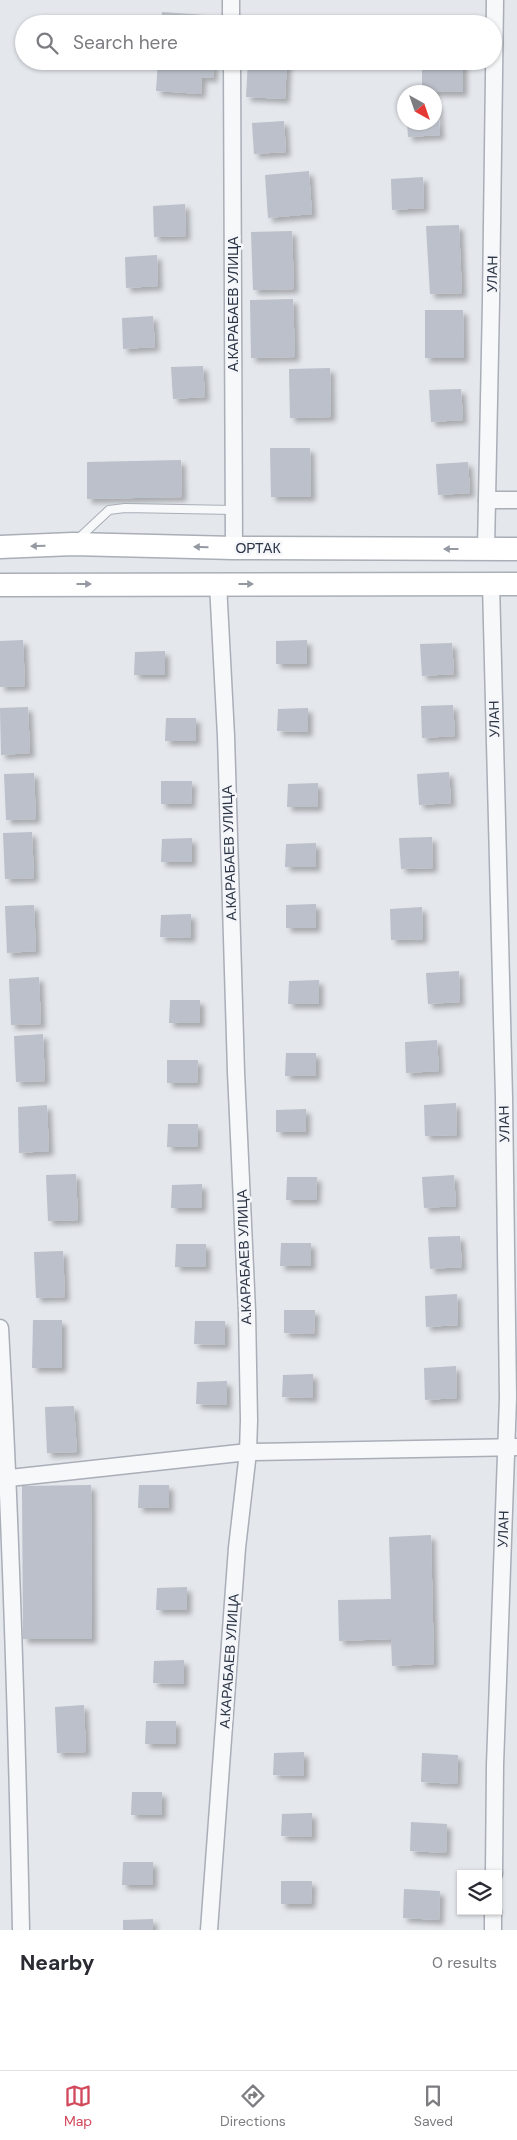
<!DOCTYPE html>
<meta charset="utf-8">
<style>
body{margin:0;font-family:"DM Sans",sans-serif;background:#f7f7f7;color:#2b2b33}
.controls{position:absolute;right:15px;bottom:15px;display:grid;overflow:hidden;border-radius:0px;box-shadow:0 1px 4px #0004}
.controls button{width:45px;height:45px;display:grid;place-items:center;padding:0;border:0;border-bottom:1px solid #e1e1e2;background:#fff;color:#2b2b33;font:25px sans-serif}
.compass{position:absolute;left:397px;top:85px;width:45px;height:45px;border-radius:50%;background:#fff;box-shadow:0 1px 4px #0004;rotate:140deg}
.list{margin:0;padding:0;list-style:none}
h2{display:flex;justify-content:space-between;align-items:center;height:65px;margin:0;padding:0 20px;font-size:21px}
h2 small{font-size:16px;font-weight:400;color:#7c7c81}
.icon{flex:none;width:28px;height:28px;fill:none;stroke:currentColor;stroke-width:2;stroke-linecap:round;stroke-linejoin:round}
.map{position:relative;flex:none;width:517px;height:1930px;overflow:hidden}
.search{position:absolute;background:#fff;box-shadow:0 1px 4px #0004;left:15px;right:15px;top:15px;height:55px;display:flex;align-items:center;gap:12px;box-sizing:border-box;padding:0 18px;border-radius:28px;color:#7c7c81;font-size:19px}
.sheet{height:140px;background:#fff}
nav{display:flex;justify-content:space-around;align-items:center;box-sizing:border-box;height:70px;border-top:1px solid #e1e1e2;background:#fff;font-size:14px;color:#7c7c81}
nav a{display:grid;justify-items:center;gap:2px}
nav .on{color:#d1495b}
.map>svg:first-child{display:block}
</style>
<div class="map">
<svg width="517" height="1930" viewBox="0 0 517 1930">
<defs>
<filter id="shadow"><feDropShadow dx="4.5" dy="4.5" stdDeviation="2.5" flood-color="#0004"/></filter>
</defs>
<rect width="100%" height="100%" fill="#e4e7ec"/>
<g fill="#bbc0ca" filter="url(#shadow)">
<path d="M162 12 205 15 204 24H161Z"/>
<path d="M158 61H201V64H214L213 78 202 77 201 94 156 91Z"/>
<path d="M248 61H287L285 99 246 97Z"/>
<rect x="422" y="61" width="41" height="31"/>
<path d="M434 104H438L440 135 408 137 407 122H434Z"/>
<path d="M284 121 286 152 254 154 252 123Z"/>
<path d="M309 171 312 214 268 218 265 175Z"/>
<path d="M423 177 424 208 392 210 391 179Z"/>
<path d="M185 204 186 236 154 237 153 206Z"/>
<path d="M459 225 462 293 430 294 426 226Z"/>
<path d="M292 231 294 289 253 290 251 232Z"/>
<path d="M157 255 158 286 126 288 125 257Z"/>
<path d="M293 299 295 357 251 358 250 300Z"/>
<path d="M425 310H463L464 358H425Z"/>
<path d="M153 316 155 347 123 349 122 318Z"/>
<path d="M203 366 205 397 173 399 171 367Z"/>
<path d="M330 368 331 417 290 418 289 369Z"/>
<path d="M461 389 463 420 431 422 429 390Z"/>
<path d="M270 448H310L311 497H271Z"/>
<path d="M181 460 182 497 87 499V462Z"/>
<path d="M468 462 470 493 438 495 436 464Z"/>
<path d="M23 640 25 686 0 687V641Z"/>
<path d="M307 640V664H276V641Z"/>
<path d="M452 643 454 674 422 676 420 644Z"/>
<path d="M165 651V675H134L135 652Z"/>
<path d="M453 705 455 736 422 738 421 706Z"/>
<path d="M28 707 30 753 1 755 0 708Z"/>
<path d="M308 708V732L277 731 278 709Z"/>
<path d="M166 718H196V741H165Z"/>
<path d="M449 772 451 803 419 805 417 774Z"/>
<path d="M34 773 36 819 6 820 4 774Z"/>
<path d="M161 781H192L191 804H161Z"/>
<path d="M318 783V807H287L288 784Z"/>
<path d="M32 832 34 878 5 879 3 833Z"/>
<path d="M432 837 433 868 401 869 399 838Z"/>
<path d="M192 838V862H161L162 839Z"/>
<path d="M316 843V867H285L286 844Z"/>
<path d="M316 904V928H286V905Z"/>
<path d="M34 905 36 951 7 953 5 906Z"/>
<path d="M422 907 423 939 391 940 390 909Z"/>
<path d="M191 914V938L160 937 161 915Z"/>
<path d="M459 971 460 1002 428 1004 426 973Z"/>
<path d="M39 977 41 1024 11 1025 9 979Z"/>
<path d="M319 980V1004H288L289 981Z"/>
<path d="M170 1000H200V1023H169Z"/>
<path d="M43 1034 45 1081 16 1082 14 1036Z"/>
<path d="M437 1040 439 1071 406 1073 405 1042Z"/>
<path d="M286 1053H316V1076H285Z"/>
<path d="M167 1060H198L197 1083H167Z"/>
<path d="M456 1103 457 1135 425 1136 424 1105Z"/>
<path d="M47 1105 49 1151 19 1153 18 1107Z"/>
<path d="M306 1109V1132H276V1110Z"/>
<path d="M168 1124H198V1147H167Z"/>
<path d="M76 1174 78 1220 48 1221 46 1175Z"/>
<path d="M454 1175 456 1206 424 1208 422 1177Z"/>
<path d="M287 1177H317L316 1200H286Z"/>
<path d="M202 1184V1208H171L172 1185Z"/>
<path d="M460 1236 462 1267 430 1269 428 1237Z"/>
<path d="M281 1243H311V1266H280Z"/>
<path d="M176 1244H206V1267H175Z"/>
<path d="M63 1251 65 1297 36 1298 34 1252Z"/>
<path d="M457 1294 458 1325 426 1327 425 1296Z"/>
<path d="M284 1310H315L314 1334 284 1333Z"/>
<path d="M33 1320H62V1368H32Z"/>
<path d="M195 1321H225V1345L194 1344Z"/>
<path d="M456 1366 457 1398 425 1400 424 1368Z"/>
<path d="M313 1374V1398L282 1397 283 1375Z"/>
<path d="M227 1381V1405L196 1404 197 1382Z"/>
<path d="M74 1406 77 1452 47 1453 45 1407Z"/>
<path d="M91 1485 92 1639H23L22 1486Z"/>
<path d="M139 1485H169V1508H138Z"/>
<path d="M431 1535 434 1664 392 1666 391 1639 339 1641 338 1600 391 1599 389 1537Z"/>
<path d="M187 1587V1610H156L157 1588Z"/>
<path d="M184 1660V1684L153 1683 154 1661Z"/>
<path d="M84 1705 86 1752 57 1753 55 1707Z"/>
<path d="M146 1721H176V1744H145Z"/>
<path d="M304 1752V1776L273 1775 274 1753Z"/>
<path d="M422 1753 458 1755 457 1784 421 1782Z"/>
<path d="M132 1792H162V1815H131Z"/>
<path d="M312 1813V1837L281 1836 282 1814Z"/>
<path d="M411 1822 447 1824 446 1853 410 1851Z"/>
<path d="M123 1862H153V1885H122Z"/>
<path d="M281 1881H312L311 1904H281Z"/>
<path d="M404 1889 440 1891 439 1920 403 1918Z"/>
<path d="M153 1919V1930H123V1920Z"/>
</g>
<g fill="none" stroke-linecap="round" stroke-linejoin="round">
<g stroke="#a9aeb7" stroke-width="10">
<path id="lane" d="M78 539 109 510 125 508 234 510"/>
</g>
<g stroke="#a9aeb7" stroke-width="19">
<g id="street">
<path d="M231 0V24"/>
<path d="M232 61 234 548"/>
<path d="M487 500H517"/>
<path d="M486 549 491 301 495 0"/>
<path d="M491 584 504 1098 508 1398 495 1765 494 1874"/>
<path d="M0 1328C11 1529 17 1729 21 1930"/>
<path d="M0 1479 248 1452 517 1447"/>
<path d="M209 1930 237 1548 248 1452 249 1420 247 1311 236 1072 226 736 218 584"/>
<path d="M493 1930V1911"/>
</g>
</g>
<g stroke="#a9aeb7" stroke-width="25">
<g id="secondary">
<path d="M0 547 73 544 234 548 517 549"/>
<path d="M0 585 517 584"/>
</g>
</g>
<use href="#lane" stroke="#f7f8fa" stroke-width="8"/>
<use href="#street" stroke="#f7f8fa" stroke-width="16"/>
<use href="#secondary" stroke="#fff" stroke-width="22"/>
</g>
<defs><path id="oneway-solid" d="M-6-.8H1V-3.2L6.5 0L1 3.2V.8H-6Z" transform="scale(1.25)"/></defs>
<g fill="#959aa2">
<use href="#oneway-solid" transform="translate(38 546) rotate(178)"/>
<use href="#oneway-solid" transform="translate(201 547) rotate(-179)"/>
<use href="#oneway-solid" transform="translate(451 549) rotate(-180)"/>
<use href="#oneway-solid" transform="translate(84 584)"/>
<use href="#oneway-solid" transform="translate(246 584)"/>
</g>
<g text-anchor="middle" stroke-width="5" stroke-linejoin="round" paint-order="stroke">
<g font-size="14" fill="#2b3445" stroke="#f4f6f9">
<text transform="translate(492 274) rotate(-89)" y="5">УЛАН</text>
<text transform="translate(233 304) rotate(-90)" y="5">А.КАРАБАЕВ УЛИЦА</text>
<text x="258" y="553">ОРТАК</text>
<text transform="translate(494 719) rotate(-91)" y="5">УЛАН</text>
<text transform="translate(229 853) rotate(-92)" y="5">А.КАРАБАЕВ УЛИЦА</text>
<text transform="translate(504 1124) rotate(-91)" y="5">УЛАН</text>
<text transform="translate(244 1257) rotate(-92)" y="5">А.КАРАБАЕВ УЛИЦА</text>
<text transform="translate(503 1529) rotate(-88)" y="5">УЛАН</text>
<text transform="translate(229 1661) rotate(-86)" y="5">А.КАРАБАЕВ УЛИЦА</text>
</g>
</g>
</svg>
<div class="controls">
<button><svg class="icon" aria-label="layers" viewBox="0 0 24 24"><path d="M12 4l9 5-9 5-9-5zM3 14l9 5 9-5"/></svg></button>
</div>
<svg class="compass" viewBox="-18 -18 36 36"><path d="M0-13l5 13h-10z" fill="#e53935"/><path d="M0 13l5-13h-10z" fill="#7c7c81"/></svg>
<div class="search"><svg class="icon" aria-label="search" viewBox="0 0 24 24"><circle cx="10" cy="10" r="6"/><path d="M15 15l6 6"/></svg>Search here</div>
</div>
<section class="sheet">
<h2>Nearby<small>0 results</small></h2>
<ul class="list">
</ul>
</section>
<nav>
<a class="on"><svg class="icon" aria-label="map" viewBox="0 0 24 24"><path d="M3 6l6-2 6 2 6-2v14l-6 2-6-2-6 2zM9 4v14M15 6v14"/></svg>Map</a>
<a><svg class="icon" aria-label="directions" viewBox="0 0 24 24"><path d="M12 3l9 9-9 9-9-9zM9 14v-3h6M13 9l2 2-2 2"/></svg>Directions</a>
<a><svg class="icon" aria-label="saved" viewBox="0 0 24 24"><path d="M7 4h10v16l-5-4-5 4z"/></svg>Saved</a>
</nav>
